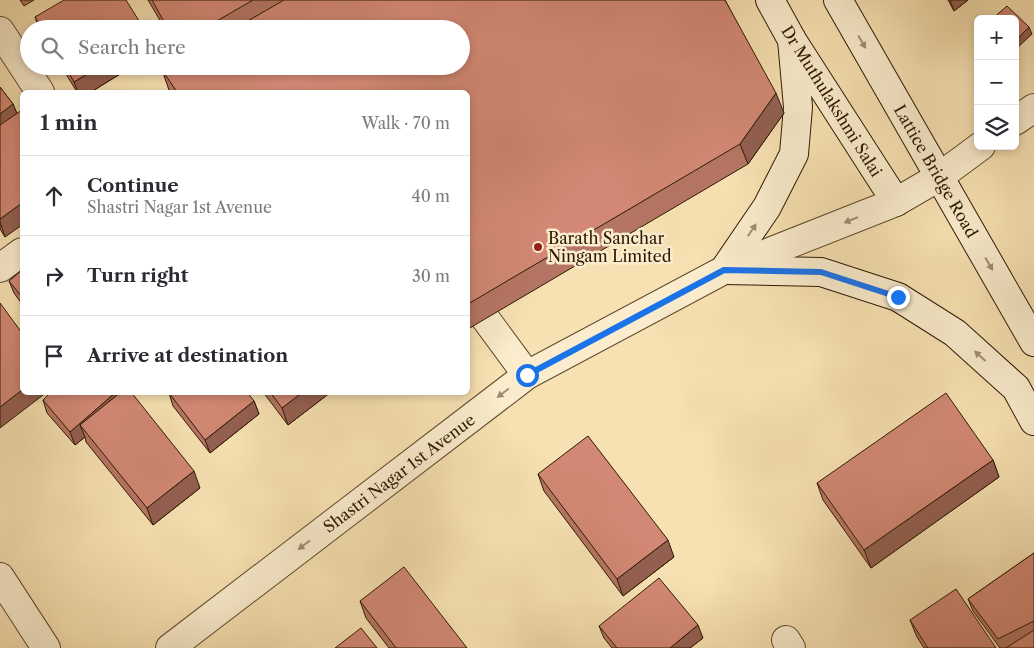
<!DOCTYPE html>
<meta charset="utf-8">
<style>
body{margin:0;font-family:"Libre Caslon Text",serif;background:#f7f7f7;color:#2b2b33}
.controls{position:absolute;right:15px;top:15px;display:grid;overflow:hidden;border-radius:8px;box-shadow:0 2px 8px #0003}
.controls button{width:45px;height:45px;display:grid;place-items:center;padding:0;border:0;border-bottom:1px solid #e1e1e2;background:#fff;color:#2b2b33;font:25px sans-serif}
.stop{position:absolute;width:15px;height:15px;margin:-11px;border:4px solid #1a73e8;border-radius:50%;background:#fff}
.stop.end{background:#1a73e8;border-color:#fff;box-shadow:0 1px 5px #0008}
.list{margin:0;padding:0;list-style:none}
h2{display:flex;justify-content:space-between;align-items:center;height:65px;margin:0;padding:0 20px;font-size:21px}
h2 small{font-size:16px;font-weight:400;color:#7c7c81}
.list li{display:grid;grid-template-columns:32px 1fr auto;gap:15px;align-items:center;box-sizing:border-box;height:80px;padding:0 20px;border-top:1px solid #e1e1e2}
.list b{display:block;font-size:19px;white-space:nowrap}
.list p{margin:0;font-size:16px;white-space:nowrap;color:#7c7c81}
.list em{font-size:16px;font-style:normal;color:#7c7c81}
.icon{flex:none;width:28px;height:28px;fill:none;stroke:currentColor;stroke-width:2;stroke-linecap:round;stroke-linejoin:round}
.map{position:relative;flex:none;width:1034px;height:648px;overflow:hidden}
.search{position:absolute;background:#fff;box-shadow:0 2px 8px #0003;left:20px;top:20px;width:450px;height:55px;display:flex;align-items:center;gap:12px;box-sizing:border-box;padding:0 18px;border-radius:28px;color:#7c7c81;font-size:19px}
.panel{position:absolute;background:#fff;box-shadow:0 2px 8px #0003;left:20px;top:90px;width:450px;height:305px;border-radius:8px}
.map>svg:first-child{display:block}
</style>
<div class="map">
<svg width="1034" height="648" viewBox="0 0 1034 648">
<rect width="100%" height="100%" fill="#f7e1b2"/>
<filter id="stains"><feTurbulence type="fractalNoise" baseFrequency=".004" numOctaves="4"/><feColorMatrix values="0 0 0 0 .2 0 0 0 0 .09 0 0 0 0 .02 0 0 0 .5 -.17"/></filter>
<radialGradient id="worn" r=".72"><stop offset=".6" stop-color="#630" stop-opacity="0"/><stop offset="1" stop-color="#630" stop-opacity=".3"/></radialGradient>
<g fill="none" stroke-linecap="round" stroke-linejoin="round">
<g stroke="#604b2e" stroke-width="30">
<g id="minor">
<path d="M0 31 40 92"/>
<path d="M1015 121 1034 108"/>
<path d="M939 177 981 146"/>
<path d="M0 268 22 252"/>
<path d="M468 295 527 375"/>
<path d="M0 577 46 648"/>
<path d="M786 640 791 648"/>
</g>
</g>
<g stroke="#604b2e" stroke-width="30">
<path id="tertiary" d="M170 648 527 375 724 270 896 202 939 177"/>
</g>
<g stroke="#2e1902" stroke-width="30">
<g id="secondary">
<path d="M770 0 792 40 896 202"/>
<path d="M838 0 1034 342"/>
<path d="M724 270 821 272 898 297 955 333 1016 388 1034 421"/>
<path d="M724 270 767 207 794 154 798 107 792 40"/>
</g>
</g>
<use href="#minor" stroke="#faeccd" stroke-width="28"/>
<use href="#tertiary" stroke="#faeccd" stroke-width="28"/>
<use href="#secondary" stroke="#faeccd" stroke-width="28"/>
</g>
<g fill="#b57564" stroke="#2e1902">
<path d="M20 0H34L24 6Z"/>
<path d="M148 0H725L784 113 748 164 468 329V92H171L169 90 162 70 461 29H165Z"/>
<path d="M948 0H968L954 11Z"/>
<path d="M35 17 144 29H39Z"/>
<path d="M61 66H133L91 92H77Z"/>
<path d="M0 87 13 104 17 114 5 237 0 229Z"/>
<path d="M22 270V304L14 293 9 281Z"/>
<path d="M263 392H331L288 425Z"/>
<path d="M169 393 254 401 259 414 210 453 173 406Z"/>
<path d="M43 400 200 488 153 525 86 442 85 437 75 445 47 413Z"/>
<path d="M993 460 999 477 871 568 823 500 817 483Z"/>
<path d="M538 474 674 557 623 596 544 491Z"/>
<path d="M1034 553V648H1000L973 611 968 599Z"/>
<path d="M360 601 467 648H389L366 618Z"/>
<path d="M910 620 996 648H924L917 637Z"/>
<path d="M599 626 703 638 690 648H612L604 638Z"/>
</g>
<g fill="#935f51" stroke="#2e1902">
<path d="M950 0H968L954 11Z"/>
<path d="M1029 27 1032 34 1015 50V41Z"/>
<path d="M100 66H133L91 92H78L74 82Z"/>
<path d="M776 93 784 113 748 164 740 144Z"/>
<path d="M13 104 18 116 0 130V114Z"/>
<path d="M22 203V225L5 237 0 222V219Z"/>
<path d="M22 390V392H47L0 428V407Z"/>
<path d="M116 392H122L80 425 85 437 75 445 70 432Z"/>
<path d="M303 392H331L288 425 282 408Z"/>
<path d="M254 401 259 414 210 453 205 440Z"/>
<path d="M993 460 999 477 871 568 864 550Z"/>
<path d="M194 471 200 488 153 525 147 508Z"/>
<path d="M668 540 674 557 623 596 617 579Z"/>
<path d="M698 625 703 638 690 648H670Z"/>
</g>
<g fill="#d28874" stroke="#2e1902">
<path d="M64 0H126L144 29H42L35 17Z"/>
<path d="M152 0H253L203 29H168Z"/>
<path d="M284 0H725L776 93 740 144 468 304V92H177L162 70 168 66H461V29H234Z"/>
<path d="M1007 6 1029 27 1015 41V19H992Z"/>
<path d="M65 66H100L74 82Z"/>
<path d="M0 87 13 104 0 114Z"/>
<path d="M22 110V203L0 219V125Z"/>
<path d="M22 270V297L9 281Z"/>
<path d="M0 303 22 333V390L0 407Z"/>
<path d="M51 392H116L70 432 43 400Z"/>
<path d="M121 392H131L194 471 147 508 80 425Z"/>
<path d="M170 392H247L254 401 205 440 169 393Z"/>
<path d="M270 392H303L282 408Z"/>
<path d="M946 393 993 460 864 550 817 483Z"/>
<path d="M588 436 668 540 617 579 538 474Z"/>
<path d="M1034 553V621L998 639 968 599Z"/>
<path d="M404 567 467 648H396L360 601Z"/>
<path d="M659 578 698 625 670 648H617L599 626Z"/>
<path d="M956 589 996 648H928L910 620Z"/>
<path d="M361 628 377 648H335Z"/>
<path d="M1034 630V648H1006Z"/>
</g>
<defs><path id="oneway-solid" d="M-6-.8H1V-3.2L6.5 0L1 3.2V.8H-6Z" transform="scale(1.25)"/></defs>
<g fill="#9e8d72">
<use href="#oneway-solid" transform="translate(862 42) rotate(60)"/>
<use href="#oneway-solid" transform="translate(851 220) rotate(158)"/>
<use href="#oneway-solid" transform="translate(752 230) rotate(-56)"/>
<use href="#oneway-solid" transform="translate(989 264) rotate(60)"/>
<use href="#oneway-solid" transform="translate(980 356) rotate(-138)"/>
<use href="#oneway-solid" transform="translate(503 393) rotate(143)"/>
<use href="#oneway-solid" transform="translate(304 545) rotate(143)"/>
</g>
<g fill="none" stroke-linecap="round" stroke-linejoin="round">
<path stroke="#1a73e8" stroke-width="6" d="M527 375 724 270 821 272 898 297"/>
</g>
<circle fill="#8f2418" stroke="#faeccd" stroke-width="2" cx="538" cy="247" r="5"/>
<g text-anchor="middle" stroke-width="5" stroke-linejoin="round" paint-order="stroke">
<g font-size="16" fill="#2e1902" stroke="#faeccd">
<text transform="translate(832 101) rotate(58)" y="6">Dr Muthulakshmi Salai</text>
<text transform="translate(936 171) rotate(60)" y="6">Lattice Bridge Road</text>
<text transform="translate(399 473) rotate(-37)" y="6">Shastri Nagar 1st Avenue</text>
</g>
<g font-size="16" fill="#2e1902" stroke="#faeccd" text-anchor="start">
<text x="548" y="244">Barath Sanchar<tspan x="548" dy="18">Ningam Limited</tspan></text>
</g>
</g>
<rect width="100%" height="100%" filter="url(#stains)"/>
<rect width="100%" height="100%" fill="url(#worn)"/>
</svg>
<div class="controls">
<button>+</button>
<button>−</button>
<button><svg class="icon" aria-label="layers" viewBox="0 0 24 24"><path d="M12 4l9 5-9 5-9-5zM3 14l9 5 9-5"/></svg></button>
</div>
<div class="stop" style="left:527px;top:375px"></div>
<div class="stop end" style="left:898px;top:297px"></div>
<div class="search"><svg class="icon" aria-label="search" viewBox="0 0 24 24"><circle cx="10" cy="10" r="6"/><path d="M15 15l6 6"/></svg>Search here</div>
<section class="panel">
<h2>1 min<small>Walk · 70 m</small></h2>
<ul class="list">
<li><svg class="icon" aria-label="ahead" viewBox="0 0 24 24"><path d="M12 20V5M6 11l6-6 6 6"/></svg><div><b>Continue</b><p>Shastri Nagar 1st Avenue</p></div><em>40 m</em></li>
<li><svg class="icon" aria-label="right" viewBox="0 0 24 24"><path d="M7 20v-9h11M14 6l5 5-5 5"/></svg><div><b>Turn right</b></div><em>30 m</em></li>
<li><svg class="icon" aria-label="arrive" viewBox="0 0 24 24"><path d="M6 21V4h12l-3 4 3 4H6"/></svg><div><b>Arrive at destination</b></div></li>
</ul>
</section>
</div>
